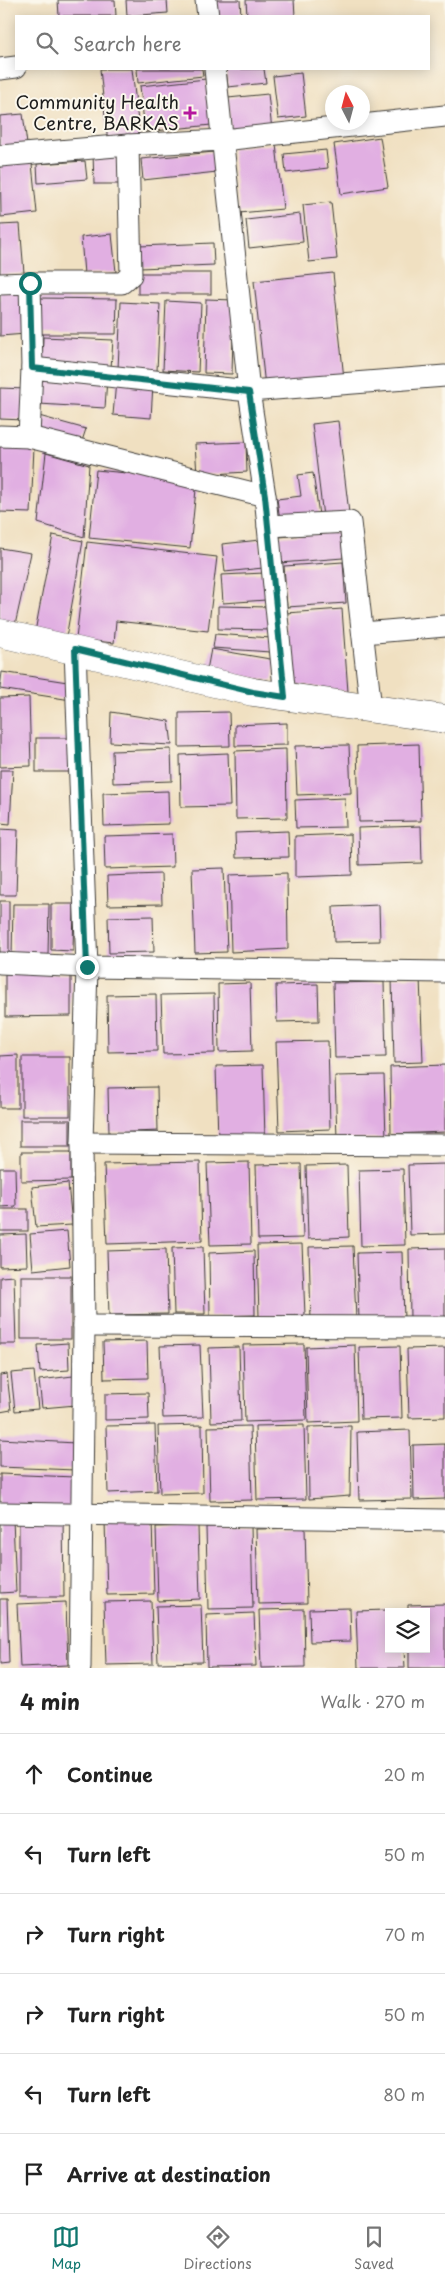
<!DOCTYPE html>
<meta charset="utf-8">
<style>
body{margin:0;font-family:"Playpen Sans",sans-serif;background:#f2f2f2;color:#222}
.controls{position:absolute;right:15px;bottom:15px;display:grid;overflow:hidden;border-radius:0px;box-shadow:0 2px 12px #0003}
.controls button{width:45px;height:45px;display:grid;place-items:center;padding:0;border:0;border-bottom:1px solid #e0e0e0;background:#fff;color:#222;font:25px sans-serif}
.compass{position:absolute;left:325px;top:85px;width:45px;height:45px;border-radius:50%;background:#fff;box-shadow:0 2px 12px #0003;rotate:354deg}
.stop{position:absolute;width:15px;height:15px;margin:-11px;border:4px solid #0f766e;border-radius:50%;background:#fff}
.stop.end{background:#0f766e;border-color:#fff;box-shadow:0 1px 5px #0008}
.list{margin:0;padding:0;list-style:none}
h2{display:flex;justify-content:space-between;align-items:center;height:65px;margin:0;padding:0 20px;font-size:21px}
h2 small{font-size:16px;font-weight:400;color:#767676}
.list li{display:grid;grid-template-columns:32px 1fr auto;gap:15px;align-items:center;box-sizing:border-box;height:80px;padding:0 20px;border-top:1px solid #e0e0e0}
.list b{display:block;font-size:19px;white-space:nowrap}
.list em{font-size:16px;font-style:normal;color:#767676}
.icon{flex:none;width:28px;height:28px;fill:none;stroke:currentColor;stroke-width:2;stroke-linecap:round;stroke-linejoin:round}
.map{position:relative;flex:none;width:445px;height:1668px;overflow:hidden}
.search{position:absolute;background:#fff;box-shadow:0 2px 12px #0003;left:15px;right:15px;top:15px;height:55px;display:flex;align-items:center;gap:12px;box-sizing:border-box;padding:0 18px;border-radius:0px;color:#767676;font-size:19px}
.sheet{height:545px;background:#fff}
nav{display:flex;justify-content:space-around;align-items:center;box-sizing:border-box;height:70px;border-top:1px solid #e0e0e0;background:#fff;font-size:14px;color:#767676}
nav a{display:grid;justify-items:center;gap:2px}
nav .on{color:#0f766e}
.map>svg:first-child{display:block}
</style>
<div class="map">
<svg width="445" height="1668" viewBox="0 0 445 1668">
<rect width="100%" height="100%" fill="#fbf7ec"/>
<filter id="ink" filterUnits="userSpaceOnUse"><feTurbulence type="fractalNoise" baseFrequency=".02" numOctaves="2"/><feDisplacementMap in="SourceGraphic" scale="10" xChannelSelector="R" yChannelSelector="G"/><feConvolveMatrix kernelMatrix="1 2 1 2 8 2 1 2 1" color-interpolation-filters="sRGB"/></filter>
<filter id="wash" filterUnits="userSpaceOnUse"><feTurbulence type="fractalNoise" baseFrequency=".0096" numOctaves="4" result="noise"/><feDisplacementMap in="SourceGraphic" scale="20" xChannelSelector="R" yChannelSelector="G"/><feGaussianBlur stdDeviation="1.12" result="paint"/><feColorMatrix in="noise" values="0 0 0 0 0 0 0 0 0 0 0 0 0 0 0 0 0 1.4 0 .05"/><feComposite in="paint" operator="in"/></filter>
<g filter="url(#wash)">
<rect width="100%" height="100%" fill="#f0e0c1"/>
<g id="blocks">
<g fill="#e1afe2">
<path d="M58 0H115L116 16H59Z"/>
<path d="M126 0H167L168 13 127 16Z"/>
<path d="M213 0H240L241 16H214Z"/>
<path d="M246 0H294L295 16H247Z"/>
<path d="M100 69H132L140 139 108 143Z"/>
<path d="M137 69H202L203 76 138 83Z"/>
<path d="M226 69H264L266 83 228 87Z"/>
<path d="M301 73 306 116 278 119 273 76Z"/>
<path d="M206 79 211 125 145 132 140 86Z"/>
<path d="M268 94 272 130 231 134 228 98Z"/>
<path d="M23 114 27 144 0 147V116Z"/>
<path d="M380 137 388 187 341 194 334 144Z"/>
<path d="M276 144 283 209 239 213 232 149Z"/>
<path d="M326 150 328 168 286 173 284 154Z"/>
<path d="M214 152 217 172 143 180 141 159Z"/>
<path d="M93 153H118L119 184H94Z"/>
<path d="M31 154 37 213 1 217 0 157Z"/>
<path d="M85 161 87 179 38 183 37 164Z"/>
<path d="M331 202 337 259 309 262 303 205Z"/>
<path d="M300 214 303 242 249 248 246 220Z"/>
<path d="M20 224 24 273 0 275V225Z"/>
<path d="M112 234 116 272 84 274 81 237Z"/>
<path d="M213 243 214 265 140 268 139 246Z"/>
<rect x="138" y="273" width="73" height="21"/>
<path d="M333 273 344 379 265 387 254 281Z"/>
<path d="M22 289 26 334 0 336V291Z"/>
<path d="M39 298 117 299 116 334H39Z"/>
<path d="M206 299 234 300 232 374 204 373Z"/>
<path d="M166 301 201 303 198 372 163 370Z"/>
<path d="M121 302 160 304 157 371 118 369Z"/>
<path d="M43 337 113 340 111 368 42 366Z"/>
<path d="M41 373 107 378 105 408 39 404Z"/>
<path d="M116 381 153 384 151 418 113 415Z"/>
<path d="M0 388 26 389 24 420 0 419Z"/>
<path d="M39 416 86 429 80 447 34 434Z"/>
<path d="M338 421 349 513 323 517 312 424Z"/>
<path d="M246 442 247 472 197 475 195 444Z"/>
<path d="M0 446 34 447 31 513 0 512Z"/>
<path d="M46 453 89 465 84 537 38 523Z"/>
<path d="M96 470 197 480 190 548 89 538Z"/>
<path d="M313 473 319 515 280 520 277 499 301 496 298 475Z"/>
<path d="M341 532 343 558 280 563 279 537Z"/>
<path d="M53 535 83 541 66 638 35 632Z"/>
<path d="M260 540 263 568 225 572 222 544Z"/>
<path d="M87 542 217 557 208 631 116 621 114 643 76 639Z"/>
<path d="M0 548 31 553 15 625 0 621Z"/>
<path d="M343 562 346 603 287 607 284 566Z"/>
<path d="M265 573 266 600 223 603 221 575Z"/>
<path d="M218 606 271 607V630L218 629Z"/>
<path d="M342 609 348 692 289 683 286 613Z"/>
<path d="M215 634 271 638 270 652 213 648Z"/>
<path d="M211 649 276 660 272 681 207 670Z"/>
<path d="M2 672 74 683 71 700 0 689Z"/>
<path d="M29 697 31 766 0 767V698Z"/>
<path d="M111 712 169 721 172 745 110 742Z"/>
<path d="M229 712 230 746 179 747V713Z"/>
<path d="M287 723V745L235 746V725Z"/>
<rect x="36" y="738" width="38" height="34"/>
<path d="M419 744 421 821 359 822 357 746Z"/>
<path d="M349 745 351 793 297 795 295 746Z"/>
<path d="M171 749 172 781 113 783 112 751Z"/>
<path d="M286 749 287 818 236 819 235 751Z"/>
<path d="M228 753 230 806 181 807 180 755Z"/>
<path d="M0 770H13L10 824 0 823Z"/>
<path d="M168 791 169 824 104 826 103 793Z"/>
<path d="M345 798 346 827 296 828 295 800Z"/>
<path d="M421 826 422 863 359 865 358 828Z"/>
<path d="M0 829 18 830 16 895H0Z"/>
<path d="M288 831 289 857 236 858 235 833Z"/>
<path d="M172 834 173 867 105 869 104 836Z"/>
<path d="M351 834 352 875 295 877V836Z"/>
<path d="M224 868 227 952 195 953 192 869Z"/>
<path d="M287 873 288 949 231 952 229 875Z"/>
<path d="M161 874 162 904 108 905 107 876Z"/>
<rect x="0" y="901" width="9" height="55"/>
<path d="M13 904H49L48 956H12Z"/>
<path d="M51 904H74L73 951 51 950Z"/>
<path d="M379 905 380 941 334 942 333 907Z"/>
<path d="M153 916 154 952 109 953 108 917Z"/>
<path d="M71 973V1016L5 1017V974Z"/>
<path d="M420 977 423 1062 394 1063 392 978Z"/>
<path d="M384 982 386 1057 335 1058 333 983Z"/>
<path d="M250 983 252 1051 219 1052 218 984Z"/>
<path d="M318 984 319 1021 277 1022 276 985Z"/>
<path d="M156 994 157 1051 108 1052 107 995Z"/>
<path d="M214 994 215 1053 163 1054 161 995Z"/>
<path d="M328 1041 330 1129 279 1131 276 1042Z"/>
<path d="M18 1055V1108H0V1056Z"/>
<rect x="22" y="1057" width="48" height="59"/>
<path d="M263 1065 265 1139 218 1141 216 1066Z"/>
<path d="M445 1065V1132L391 1134 390 1067Z"/>
<path d="M384 1075 386 1138 337 1139 335 1076Z"/>
<path d="M157 1087 158 1131 109 1133 108 1088Z"/>
<rect x="20" y="1120" width="50" height="26"/>
<path d="M21 1152H71V1180L21 1181Z"/>
<path d="M200 1162 202 1241 107 1244 104 1164Z"/>
<path d="M249 1162 251 1244 210 1245 207 1163Z"/>
<path d="M301 1164 303 1238 258 1239 256 1165Z"/>
<path d="M445 1164V1234L410 1235 408 1165Z"/>
<path d="M347 1165 349 1237 308 1239 306 1166Z"/>
<path d="M0 1168H15L16 1206 0 1207Z"/>
<path d="M403 1169 405 1245 361 1246 359 1170Z"/>
<path d="M68 1183 72 1225 36 1227 32 1187Z"/>
<rect x="0" y="1209" width="28" height="22"/>
<path d="M67 1231 70 1266 33 1270 30 1234Z"/>
<path d="M26 1234 27 1266 0 1267V1235Z"/>
<path d="M302 1244 305 1315 259 1317 257 1245Z"/>
<path d="M353 1246 356 1320 311 1321 309 1247Z"/>
<path d="M203 1247 205 1314H174L172 1248Z"/>
<path d="M445 1248V1319L410 1320 409 1249Z"/>
<path d="M166 1249 168 1314 109 1315 107 1251Z"/>
<path d="M254 1251 255 1315 210 1316 209 1253Z"/>
<path d="M402 1252 404 1320 359 1321 357 1253Z"/>
<path d="M14 1276 16 1344H0V1277Z"/>
<rect x="21" y="1276" width="50" height="63"/>
<path d="M147 1341 148 1378 104 1379 103 1342Z"/>
<path d="M68 1343 69 1370 40 1372 38 1345Z"/>
<path d="M304 1344 306 1420 245 1422 243 1345Z"/>
<path d="M200 1345 203 1417 163 1418 160 1346Z"/>
<path d="M355 1345 357 1421 308 1423 306 1347Z"/>
<path d="M400 1346 402 1418 361 1419 359 1347Z"/>
<path d="M239 1347 241 1421 211 1422 209 1348Z"/>
<path d="M445 1348V1417L409 1418 407 1349Z"/>
<path d="M34 1371 38 1409 15 1411 11 1373Z"/>
<path d="M7 1374 11 1410 0 1412V1375Z"/>
<path d="M73 1376 76 1405 42 1408 39 1380Z"/>
<path d="M148 1393 149 1419 105 1420V1394Z"/>
<path d="M155 1425 157 1491 108 1493 106 1426Z"/>
<path d="M202 1425 203 1493 160 1494 158 1426Z"/>
<path d="M304 1425 306 1499 257 1500 255 1426Z"/>
<path d="M250 1426 252 1500 210 1501 208 1427Z"/>
<path d="M351 1426 350 1496 309 1499 308 1427Z"/>
<path d="M410 1430 412 1499 359 1500 357 1432Z"/>
<path d="M0 1439 76 1443 75 1470 0 1467Z"/>
<path d="M445 1444V1499L414 1500 413 1445Z"/>
<path d="M0 1474 75 1477 73 1510 0 1507Z"/>
<path d="M19 1517H63L64 1597H19Z"/>
<path d="M0 1519H13L16 1592 0 1593Z"/>
<path d="M152 1519 154 1594 107 1595 105 1521Z"/>
<path d="M198 1526 200 1599 158 1601 156 1527Z"/>
<path d="M251 1526 253 1608 208 1609 206 1527Z"/>
<path d="M305 1528 307 1603 258 1604 256 1529Z"/>
<path d="M0 1599H7L9 1663 0 1664Z"/>
<path d="M151 1601 153 1664 106 1665 104 1602Z"/>
<path d="M66 1602 68 1665 20 1667 17 1604Z"/>
<path d="M445 1604V1668H409V1649H426V1612H408V1605Z"/>
<path d="M201 1605 203 1662 158 1663 156 1606Z"/>
<path d="M350 1608 351 1641 310 1642 309 1609Z"/>
<path d="M304 1609 305 1667 261 1668 259 1610Z"/>
<path d="M386 1610H403V1612H389V1649H404L405 1668H358L356 1611Z"/>
<path d="M254 1613 256 1666 207 1667 206 1615Z"/>
</g>
</g>
</g>
<g filter="url(#ink)">
<use href="#blocks" fill-opacity="0" stroke="#3c3935" stroke-width="1"/>
<g fill="none" stroke-linecap="round" stroke-linejoin="round">
<g stroke="#3c3935" stroke-width="23">
<g id="street">
<path d="M206 0 208 16"/>
<path d="M0 69 16 67"/>
<path d="M215 69 249 391 445 376"/>
<path d="M0 156 128 145 223 140 445 116"/>
<path d="M30 283H122L131 275 128 145"/>
<path d="M0 284 30 283 32 368"/>
<path d="M0 436 29 437 32 368 249 391 265 496 285 697"/>
<path d="M29 437 265 496"/>
<path d="M268 526 350 522 371 709"/>
<path d="M363 633 445 626"/>
<path d="M75 649 87 967 82 1143 84 1326 80 1668"/>
<path d="M0 963 87 967 445 972"/>
<path d="M82 1143 445 1145"/>
<path d="M84 1326 445 1327"/>
<path d="M0 1513 445 1520"/>
</g>
</g>
<g stroke="#3c3935" stroke-width="29">
<path id="secondary" d="M0 633 253 692 445 719"/>
</g>
<use href="#street" stroke="#fff" stroke-width="21"/>
<use href="#secondary" stroke="#fff" stroke-width="28"/>
</g>
</g>
<g fill="none" stroke-linecap="round" stroke-linejoin="round" filter="url(#ink)">
<path stroke="#0f766e" stroke-width="6" d="M30 283 32 368 249 392 265 496 285 697 253 692 75 649 87 967"/>
</g>
<path fill="#b5179e" stroke="#fbf7ec" stroke-width="2" d="M187.5 105.5h5v5h5v5h-5v5h-5v-5h-5v-5h5z"/>
<g text-anchor="middle" stroke-width="4" stroke-linejoin="round" paint-order="stroke">
<g font-size="18" fill="#1c1c1c" stroke="#fbf7ec" text-anchor="end">
<text x="179" y="109">Community Health<tspan x="179" dy="21">Centre, BARKAS</tspan></text>
</g>
</g>
</svg>
<div class="controls">
<button><svg class="icon" aria-label="layers" viewBox="0 0 24 24"><path d="M12 4l9 5-9 5-9-5zM3 14l9 5 9-5"/></svg></button>
</div>
<svg class="compass" viewBox="-18 -18 36 36"><path d="M0-13l5 13h-10z" fill="#e53935"/><path d="M0 13l5-13h-10z" fill="#767676"/></svg>
<div class="stop" style="left:30px;top:283px"></div>
<div class="stop end" style="left:87px;top:967px"></div>
<div class="search"><svg class="icon" aria-label="search" viewBox="0 0 24 24"><circle cx="10" cy="10" r="6"/><path d="M15 15l6 6"/></svg>Search here</div>
</div>
<section class="sheet">
<h2>4 min<small>Walk · 270 m</small></h2>
<ul class="list">
<li><svg class="icon" aria-label="ahead" viewBox="0 0 24 24"><path d="M12 20V5M6 11l6-6 6 6"/></svg><div><b>Continue</b></div><em>20 m</em></li>
<li><svg class="icon" aria-label="left" viewBox="0 0 24 24"><path d="M17 20v-9H6M10 6l-5 5 5 5"/></svg><div><b>Turn left</b></div><em>50 m</em></li>
<li><svg class="icon" aria-label="right" viewBox="0 0 24 24"><path d="M7 20v-9h11M14 6l5 5-5 5"/></svg><div><b>Turn right</b></div><em>70 m</em></li>
<li><svg class="icon" aria-label="right" viewBox="0 0 24 24"><path d="M7 20v-9h11M14 6l5 5-5 5"/></svg><div><b>Turn right</b></div><em>50 m</em></li>
<li><svg class="icon" aria-label="left" viewBox="0 0 24 24"><path d="M17 20v-9H6M10 6l-5 5 5 5"/></svg><div><b>Turn left</b></div><em>80 m</em></li>
<li><svg class="icon" aria-label="arrive" viewBox="0 0 24 24"><path d="M6 21V4h12l-3 4 3 4H6"/></svg><div><b>Arrive at destination</b></div></li>
</ul>
</section>
<nav>
<a class="on"><svg class="icon" aria-label="map" viewBox="0 0 24 24"><path d="M3 6l6-2 6 2 6-2v14l-6 2-6-2-6 2zM9 4v14M15 6v14"/></svg>Map</a>
<a><svg class="icon" aria-label="directions" viewBox="0 0 24 24"><path d="M12 3l9 9-9 9-9-9zM9 14v-3h6M13 9l2 2-2 2"/></svg>Directions</a>
<a><svg class="icon" aria-label="saved" viewBox="0 0 24 24"><path d="M7 4h10v16l-5-4-5 4z"/></svg>Saved</a>
</nav>
